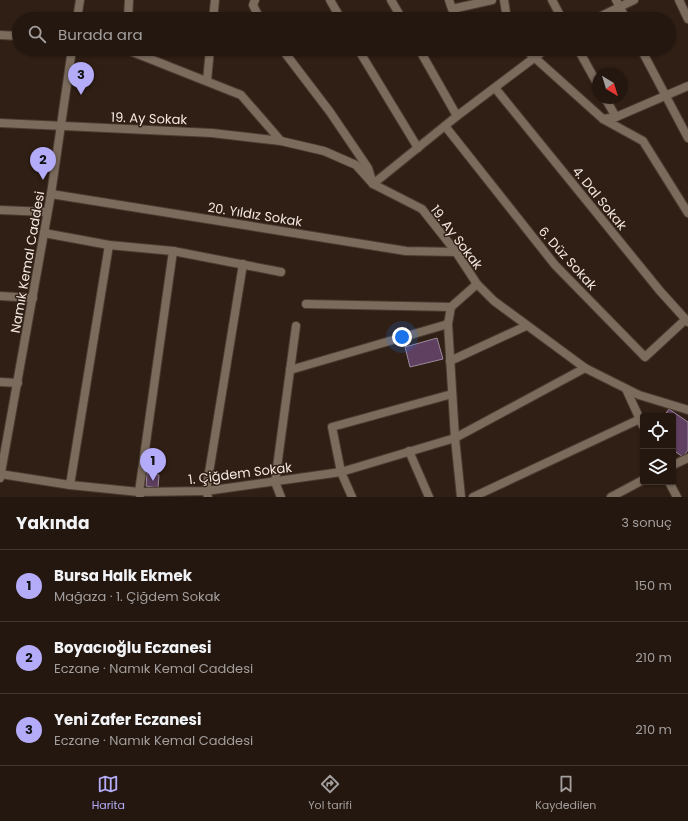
<!DOCTYPE html>
<html lang="tr">
<meta charset="utf-8">
<style>
body{margin:0;font-family:Poppins,sans-serif;background:#2c2018;color:#f1f3f6}
.controls{position:absolute;right:12px;bottom:12px;display:grid;overflow:hidden;border-radius:4px;box-shadow:0 1px 3px #0004}
.controls button{width:36px;height:36px;display:grid;place-items:center;padding:0;border:0;border-bottom:1px solid #41362f;background:#24170f;color:#f1f3f6;font:20px sans-serif}
.compass{position:absolute;left:592px;top:68px;width:36px;height:36px;border-radius:50%;background:#24170f;box-shadow:0 1px 3px #0004;rotate:142deg}
.you{position:absolute;left:402px;top:337px;width:14px;height:14px;margin:-10px;border:3px solid #fff;border-radius:50%;background:#1a73e8;box-shadow:0 0 0 6px #1a73e833}
.badge{display:grid;place-items:center;width:26px;height:26px;border-radius:50%;background:#b4acf9;color:#111;font-size:13px;font-weight:700}
.pin{position:absolute;translate:-50% -33px;filter:drop-shadow(0 1px 2px #0008)}
.pin::after{content:'';position:absolute;top:21px;width:14px;height:12px;background:inherit;clip-path:polygon(0 0,100% 0,50% 100%)}
.list{margin:0;padding:0;list-style:none}
h2{display:flex;justify-content:space-between;align-items:center;height:52px;margin:0;padding:0 16px;font-size:17px}
h2 small{font-size:13px;font-weight:400;color:#a39f9e}
.list li{display:grid;grid-template-columns:26px 1fr auto;gap:12px;align-items:center;box-sizing:border-box;height:72px;padding:0 16px;border-top:1px solid #41362f}
.list b{display:block;font-size:15px;white-space:nowrap}
.list p{margin:0;font-size:13px;white-space:nowrap;color:#a39f9e}
.list em{font-size:13px;font-style:normal;color:#a39f9e}
.icon{flex:none;width:22px;height:22px;fill:none;stroke:currentColor;stroke-width:2;stroke-linecap:round;stroke-linejoin:round}
.map{position:relative;flex:none;width:688px;height:497px;overflow:hidden}
.search{position:absolute;background:#24170f;box-shadow:0 1px 3px #0004;left:12px;right:12px;top:12px;height:44px;display:flex;align-items:center;gap:10px;box-sizing:border-box;padding:0 14px;border-radius:22px;color:#a39f9e;font-size:15px}
.sheet{height:268px;background:#24170f}
nav{display:flex;justify-content:space-around;align-items:center;box-sizing:border-box;height:56px;border-top:1px solid #41362f;background:#24170f;font-size:11px;color:#a39f9e}
nav a{display:grid;justify-items:center;gap:2px}
nav .on{color:#b4acf9}
.map>svg:first-child{display:block}
</style>
<div class="map">
<svg width="688" height="497" viewBox="0 0 688 497">
<rect width="100%" height="100%" fill="#301f14"/>
<g fill="#5f4061" stroke="#9b8a9c">
<path d="M437 338 443 359 410 367 405 347Z"/>
<path d="M669 409 688 422V450L683 457 673 450V416H664Z"/>
<path d="M147 473 159 475 158 488 146 486Z"/>
</g>
<g fill="none" stroke-linecap="round" stroke-linejoin="round">
<g stroke="#4b3b31" stroke-width="10">
<g id="minor">
<path d="M255 0 253 5 260 19"/>
<path d="M330 0 341 19"/>
<path d="M391 0 402 19"/>
<path d="M449 0 452 9 492 0"/>
<path d="M504 0 507 19"/>
<path d="M552 0 562 19"/>
<path d="M616 0 626 19"/>
<path d="M679 0 688 19"/>
<path d="M128 19 129 0"/>
<path d="M213 19 215 0"/>
<path d="M595 19 634 0"/>
<path d="M0 35 19 36"/>
<path d="M125 49 241 95 281 141"/>
<path d="M282 49 330 112 368 168 373 184 457 116 546 49"/>
<path d="M358 49 418 148"/>
<path d="M419 49 457 116"/>
<path d="M525 49 603 119 643 141 688 213"/>
<path d="M578 49 598 85"/>
<path d="M641 49 688 138"/>
<path d="M207 81 210 49"/>
<path d="M495 88 660 291 688 322"/>
<path d="M605 98 616 117"/>
<path d="M603 119 616 117 688 86"/>
<path d="M0 123 212 133 281 141 324 151 356 165 373 184 422 209 456 252 477 284 494 301 585 368 639 395 688 410"/>
<path d="M445 126 555 265 645 357 685 320"/>
<path d="M51 194 406 251 456 252"/>
<path d="M0 210 47 212"/>
<path d="M44 233 109 245 173 251 281 272"/>
<path d="M0 296 33 298"/>
<path d="M306 304 451 307"/>
<path d="M450 361 526 326"/>
<path d="M290 370 448 324"/>
<path d="M0 382 18 383"/>
<path d="M626 389 643 426"/>
<path d="M409 451 429 497"/>
<path d="M673 465 688 458"/>
<path d="M0 474 70 485 139 492 206 491 341 472 455 438 585 368"/>
<path d="M669 482 677 497"/>
<path d="M70 485 109 245"/>
<path d="M140 495 139 492 173 251"/>
<path d="M208 497 206 491 243 264"/>
<path d="M281 497 275 482 296 326"/>
<path d="M352 497 341 472 332 427 452 394"/>
<path d="M461 497 455 438 448 324 451 307 477 284"/>
<path d="M473 497 640 419"/>
<path d="M611 497 643 480"/>
</g>
</g>
<g stroke="#4b3b31" stroke-width="10">
<g id="tertiary">
<path d="M77 19 80 0"/>
<path d="M0 478 51 194 72 49"/>
</g>
</g>
<use href="#minor" stroke="#7b6b5d" stroke-width="8"/>
<use href="#tertiary" stroke="#7b6b5d" stroke-width="8"/>
</g>
<g text-anchor="middle" stroke-width="3" stroke-linejoin="round" paint-order="stroke">
<g font-size="13" fill="#f4e8e1" stroke="#301f14">
<text transform="translate(149 118) rotate(2)" y="5">19. Ay Sokak</text>
<text transform="translate(600 198) rotate(51)" y="5">4. Dal Sokak</text>
<text transform="translate(255 214) rotate(9)" y="5">20. Yıldız Sokak</text>
<text transform="translate(457 237) rotate(53)" y="5">19. Ay Sokak</text>
<text transform="translate(568 258) rotate(48)" y="5">6. Düz Sokak</text>
<text transform="translate(27 262) rotate(-80)" y="5">Namık Kemal Caddesi</text>
<text transform="translate(240 473) rotate(-7)" y="5">1. Çiğdem Sokak</text>
</g>
</g>
</svg>
<div class="controls">
<button><svg class="icon" aria-label="locate" viewBox="0 0 24 24"><circle cx="12" cy="12" r="6"/><path d="M12 2v4M12 18v4M2 12h4M18 12h4"/></svg></button>
<button><svg class="icon" aria-label="layers" viewBox="0 0 24 24"><path d="M12 4l9 5-9 5-9-5zM3 14l9 5 9-5"/></svg></button>
</div>
<svg class="compass" viewBox="-18 -18 36 36"><path d="M0-13l5 13h-10z" fill="#e53935"/><path d="M0 13l5-13h-10z" fill="#a39f9e"/></svg>
<div class="you"></div>
<div class="pin badge" style="left:153px;top:481px">1</div>
<div class="pin badge" style="left:43px;top:180px">2</div>
<div class="pin badge" style="left:81px;top:95px">3</div>
<div class="search"><svg class="icon" aria-label="search" viewBox="0 0 24 24"><circle cx="10" cy="10" r="6"/><path d="M15 15l6 6"/></svg>Burada ara</div>
</div>
<section class="sheet">
<h2>Yakında<small>3 sonuç</small></h2>
<ul class="list">
<li><span class="badge">1</span><div><b>Bursa Halk Ekmek</b><p>Mağaza · 1. Çiğdem Sokak</p></div><em>150 m</em></li>
<li><span class="badge">2</span><div><b>Boyacıoğlu Eczanesi</b><p>Eczane · Namık Kemal Caddesi</p></div><em>210 m</em></li>
<li><span class="badge">3</span><div><b>Yeni Zafer Eczanesi</b><p>Eczane · Namık Kemal Caddesi</p></div><em>210 m</em></li>
</ul>
</section>
<nav>
<a class="on"><svg class="icon" aria-label="map" viewBox="0 0 24 24"><path d="M3 6l6-2 6 2 6-2v14l-6 2-6-2-6 2zM9 4v14M15 6v14"/></svg>Harita</a>
<a><svg class="icon" aria-label="directions" viewBox="0 0 24 24"><path d="M12 3l9 9-9 9-9-9zM9 14v-3h6M13 9l2 2-2 2"/></svg>Yol tarifi</a>
<a><svg class="icon" aria-label="saved" viewBox="0 0 24 24"><path d="M7 4h10v16l-5-4-5 4z"/></svg>Kaydedilen</a>
</nav>
